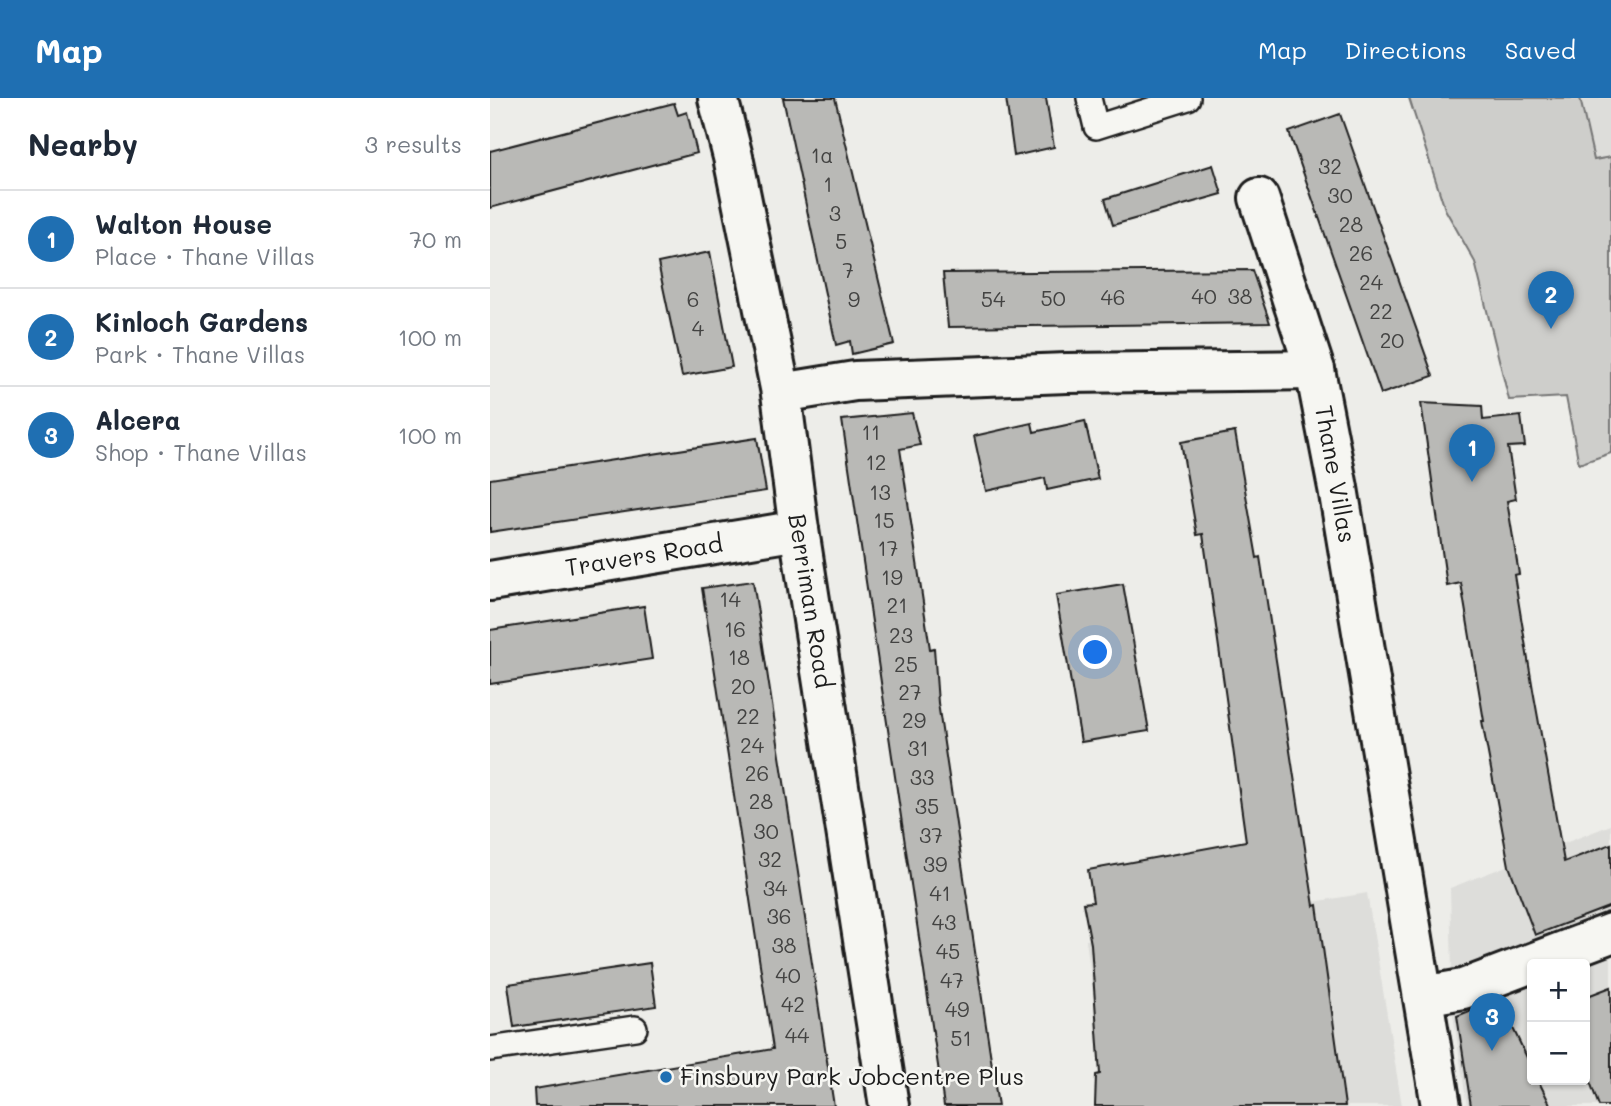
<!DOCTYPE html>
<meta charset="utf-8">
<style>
body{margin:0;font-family:Mali,sans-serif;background:#f6f6f7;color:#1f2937}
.controls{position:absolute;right:21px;bottom:21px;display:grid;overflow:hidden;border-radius:7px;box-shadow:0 2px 5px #0004}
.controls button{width:63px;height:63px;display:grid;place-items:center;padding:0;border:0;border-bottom:2px solid #e0e1e3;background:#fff;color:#1f2937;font:35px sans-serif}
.you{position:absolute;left:606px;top:555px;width:24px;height:24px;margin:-18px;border:5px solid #fff;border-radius:50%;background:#1a73e8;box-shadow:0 0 0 10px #1a73e833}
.badge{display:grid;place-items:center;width:46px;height:46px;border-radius:50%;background:#1f6fb2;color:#fff;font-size:23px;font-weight:700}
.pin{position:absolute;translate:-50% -58px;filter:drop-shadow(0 2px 4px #0008)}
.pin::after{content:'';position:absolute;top:37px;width:24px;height:21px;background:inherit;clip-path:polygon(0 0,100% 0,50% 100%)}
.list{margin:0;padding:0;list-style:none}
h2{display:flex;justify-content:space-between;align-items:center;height:91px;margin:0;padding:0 28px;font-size:30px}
h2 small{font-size:23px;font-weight:400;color:#747a83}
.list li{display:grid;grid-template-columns:46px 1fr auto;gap:21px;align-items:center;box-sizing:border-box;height:98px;padding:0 28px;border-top:2px solid #e0e1e3}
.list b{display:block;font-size:26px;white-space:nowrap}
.list p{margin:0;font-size:23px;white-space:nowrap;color:#747a83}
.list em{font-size:23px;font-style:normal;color:#747a83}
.map{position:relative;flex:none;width:1121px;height:1008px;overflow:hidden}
header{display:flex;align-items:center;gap:42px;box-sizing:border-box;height:98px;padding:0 35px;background:#1f6fb2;color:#fff}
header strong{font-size:33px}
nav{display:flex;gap:38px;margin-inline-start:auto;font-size:24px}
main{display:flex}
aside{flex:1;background:#fff}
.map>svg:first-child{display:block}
</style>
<header>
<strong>Map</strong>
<nav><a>Map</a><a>Directions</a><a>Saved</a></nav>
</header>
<main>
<aside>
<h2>Nearby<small>3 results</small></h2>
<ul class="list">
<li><span class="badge">1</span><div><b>Walton House</b><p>Place · Thane Villas</p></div><em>70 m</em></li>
<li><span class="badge">2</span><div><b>Kinloch Gardens</b><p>Park · Thane Villas</p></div><em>100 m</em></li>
<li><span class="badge">3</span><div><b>Alcera</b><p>Shop · Thane Villas</p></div><em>100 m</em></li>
</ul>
</aside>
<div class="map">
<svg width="1121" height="1008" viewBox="0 0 1121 1008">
<rect width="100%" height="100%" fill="#edede9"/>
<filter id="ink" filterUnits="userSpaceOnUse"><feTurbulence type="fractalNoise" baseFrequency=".0143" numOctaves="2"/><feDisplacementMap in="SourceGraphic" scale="14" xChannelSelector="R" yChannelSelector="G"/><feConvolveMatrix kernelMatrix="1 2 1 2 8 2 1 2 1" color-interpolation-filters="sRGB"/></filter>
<g filter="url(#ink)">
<g fill="#ddddda" fill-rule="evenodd">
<path d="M1090 0H1121V59L1104 62Z"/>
<path d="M1121 727V1008H977L963 916 960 790ZM1042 866H1095V982H1042Z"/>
<path d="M877 795 912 1008H607L612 962 596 842Z"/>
</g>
<path fill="#cececb" stroke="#757574" stroke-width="2" d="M919 0H1090L1104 62 1121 59V355L1089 366 1076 299 1019 302 985 164 955 111Z"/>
<g fill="#b9b9b6" stroke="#1c1c1c" stroke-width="2">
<path d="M293 0H345L404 246 362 256 360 243 346 247Z"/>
<path d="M516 0H556L564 49 524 58Z"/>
<path d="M184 5 188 17 197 14 207 55 0 110V53Z"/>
<path d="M850 16 943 278 891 296 799 34Z"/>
<path d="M723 67 732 96 623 127 615 101Z"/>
<path d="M220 154 242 269 192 278 168 165Z"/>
<path d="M762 172 780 225 458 229 453 175Z"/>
<path d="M931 305 992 308 993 322 1031 318 1035 348 1018 349 1026 401 1017 403 1029 476 1024 477 1043 592 1074 764 1121 746V808L1045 837 1019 768 992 623H994L971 485 957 488Z"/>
<path d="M422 315 430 347 410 351 440 551 444 550 448 605 508 1008H454L352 322Z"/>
<path d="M595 323 608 381 557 392 555 380 496 393 484 338 542 325 544 334Z"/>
<path d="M745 334 767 460 770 459 824 808 827 807 855 1008H605L606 977 610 976 601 846 593 805 603 804 598 772 756 743 713 436 707 437 691 344Z"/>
<path d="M267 340 276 393 0 434V381Z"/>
<path d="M263 483 344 1008H45L44 991 283 951 212 490Z"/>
<path d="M633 486 659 633 591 644 566 497Z"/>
<path d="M154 508 162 561 0 586V532Z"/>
<path d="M160 865 166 908 24 929 18 886Z"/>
<path d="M1121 889V1008H1109L1095 970V899Z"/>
<path d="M1009 901 1042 970V982H1048L1061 1008H981L967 918Z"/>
</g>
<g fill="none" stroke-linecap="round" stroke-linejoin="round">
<g stroke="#1c1c1c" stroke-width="28">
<g id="service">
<path d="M599 0 606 29 698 0"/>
<path d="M0 951 145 930"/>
</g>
</g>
<g stroke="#1c1c1c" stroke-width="44">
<g id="minor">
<path d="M228 0 243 59 291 295 309 432 399 1008"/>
<path d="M769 100 825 272 848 390 951 1008"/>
<path d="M291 295 365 283 577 275 825 272"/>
<path d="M0 483 309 432"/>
<path d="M933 898 973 891 1121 835"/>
</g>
</g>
<use href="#service" stroke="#f6f6f2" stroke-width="23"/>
<use href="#minor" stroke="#f6f6f2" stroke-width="38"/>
</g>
</g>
<circle fill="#1f6fb2" stroke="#f6f6f2" stroke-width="2.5" cx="176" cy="979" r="7"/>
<g text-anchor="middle" stroke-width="5" stroke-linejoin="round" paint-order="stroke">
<g font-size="21" fill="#434342">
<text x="332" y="65">1a</text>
<text x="840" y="76">32</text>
<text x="338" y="94">1</text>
<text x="850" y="105">30</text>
<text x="345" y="123">3</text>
<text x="861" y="134">28</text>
<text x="351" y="151">5</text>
<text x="871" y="163">26</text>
<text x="358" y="180">7</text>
<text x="881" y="192">24</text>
<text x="714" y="206">40</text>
<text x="750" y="206">38</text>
<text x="623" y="207">46</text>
<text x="563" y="208">50</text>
<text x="203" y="209">6</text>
<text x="364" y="209">9</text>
<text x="503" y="209">54</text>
<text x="891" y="221">22</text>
<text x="208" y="238">4</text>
<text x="902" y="250">20</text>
<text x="381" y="342">11</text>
<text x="386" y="372">12</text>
<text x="390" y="402">13</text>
<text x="394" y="430">15</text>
<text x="398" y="458">17</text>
<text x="402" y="487">19</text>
<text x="240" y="509">14</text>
<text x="407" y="515">21</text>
<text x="245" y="539">16</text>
<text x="411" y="545">23</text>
<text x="249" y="567">18</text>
<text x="416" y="574">25</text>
<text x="253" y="596">20</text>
<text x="420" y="602">27</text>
<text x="258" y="626">22</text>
<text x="424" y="630">29</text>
<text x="262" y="655">24</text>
<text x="428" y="658">31</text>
<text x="267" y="683">26</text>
<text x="432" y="687">33</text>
<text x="271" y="711">28</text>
<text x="437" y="716">35</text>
<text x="276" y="741">30</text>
<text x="441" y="745">37</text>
<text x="280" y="769">32</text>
<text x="445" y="774">39</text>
<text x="285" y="798">34</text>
<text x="450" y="803">41</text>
<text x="289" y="826">36</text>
<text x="454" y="832">43</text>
<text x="294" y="855">38</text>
<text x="458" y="861">45</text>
<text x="298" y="885">40</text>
<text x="462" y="890">47</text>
<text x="303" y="914">42</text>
<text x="467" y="919">49</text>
<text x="307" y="945">44</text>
<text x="471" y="948">51</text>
</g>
<g font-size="24" fill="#1c1c1c" stroke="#f6f6f2">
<text transform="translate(845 376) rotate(80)" y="8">Thane Villas</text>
<text transform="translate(154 458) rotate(-9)" y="8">Travers Road</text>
<text transform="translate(320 503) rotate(81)" y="8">Berriman Road</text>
</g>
<g font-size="24" fill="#1c1c1c" stroke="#f6f6f2" text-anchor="start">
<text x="190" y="987">Finsbury Park Jobcentre Plus</text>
</g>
</g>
</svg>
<div class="controls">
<button>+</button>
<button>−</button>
</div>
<div class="you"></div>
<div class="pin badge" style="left:982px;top:384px">1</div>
<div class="pin badge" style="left:1061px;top:231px">2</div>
<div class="pin badge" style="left:1002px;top:953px">3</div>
</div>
</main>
